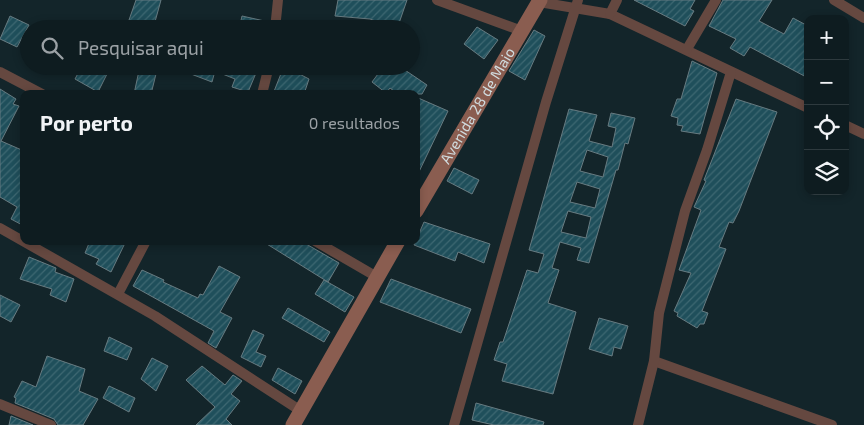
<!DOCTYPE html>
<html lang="pt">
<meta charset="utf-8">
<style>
body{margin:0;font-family:"Exo 2",sans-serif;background:#1c292d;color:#f1f3f6}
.controls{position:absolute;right:15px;top:15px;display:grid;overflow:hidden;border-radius:10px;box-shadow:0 2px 8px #0003}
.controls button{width:45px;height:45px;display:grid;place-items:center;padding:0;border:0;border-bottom:1px solid #2e3a3e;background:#0e1c20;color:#f1f3f6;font:25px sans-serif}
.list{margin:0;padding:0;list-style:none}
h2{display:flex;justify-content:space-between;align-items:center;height:65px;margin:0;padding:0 20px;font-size:21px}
h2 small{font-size:16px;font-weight:400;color:#9ba1a5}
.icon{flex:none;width:28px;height:28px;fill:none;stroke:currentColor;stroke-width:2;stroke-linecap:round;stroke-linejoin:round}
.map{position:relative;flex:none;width:864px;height:425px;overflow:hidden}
.search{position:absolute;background:#0e1c20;box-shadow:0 2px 8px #0003;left:20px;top:20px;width:400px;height:55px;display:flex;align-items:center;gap:12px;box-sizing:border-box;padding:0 18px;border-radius:28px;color:#9ba1a5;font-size:19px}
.panel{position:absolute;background:#0e1c20;box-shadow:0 2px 8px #0003;left:20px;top:90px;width:400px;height:155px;border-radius:10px}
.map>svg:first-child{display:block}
</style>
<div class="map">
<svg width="864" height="425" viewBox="0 0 864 425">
<defs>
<pattern id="building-hatch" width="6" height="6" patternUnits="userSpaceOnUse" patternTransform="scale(1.25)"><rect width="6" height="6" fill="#1f4f5b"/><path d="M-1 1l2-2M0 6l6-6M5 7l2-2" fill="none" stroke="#3e6872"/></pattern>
</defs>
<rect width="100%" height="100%" fill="#13252a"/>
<g fill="url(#building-hatch)" stroke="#677b81" fill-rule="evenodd">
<path d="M136 0H161L153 29H134L135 23 129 20Z"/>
<path d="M338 0H407L397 29 370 19 335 16Z"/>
<path d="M634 0H695L690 9 694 11 685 26Z"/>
<path d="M723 0H772L759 21 784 34 793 18 808 26V78L750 47 744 56 730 48 736 39 709 26Z"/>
<path d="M10 16 29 25 17 47 0 39Z"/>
<path d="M242 16 269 22 268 29H239Z"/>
<path d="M477 27 498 40 484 59 464 44Z"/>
<path d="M534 30 545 36 525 80 509 71Z"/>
<path d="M692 61 717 73 700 134 681 131 683 126 677 125 678 118 671 116 677 99H681Z"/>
<path d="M82 66H111L98 92 75 79Z"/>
<path d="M140 66H158L151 94H134Z"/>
<path d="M195 66H259L248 92 232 87 235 79 215 71 212 82 191 74Z"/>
<path d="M284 66 309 79 304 94H273Z"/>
<path d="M384 66H399L427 85 422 94H398L390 88 386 93 372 82Z"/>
<path d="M0 89 16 99 13 104 19 106 1 141 24 151V226L11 219 17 207 0 197Z"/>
<path d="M416 97 448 111 416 178Z"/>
<path d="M736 99 777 112 739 211 733 223 729 222 719 247 726 249 702 311 708 313 704 324H700L697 328 677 316 678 313 674 311 691 273 679 270 701 210 694 207 706 181 704 180Z"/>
<path d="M569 109 597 115 589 141 612 147 616 128 608 126 611 113 635 118 628 144 625 143 618 170H616L589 263 577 260 581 248 560 242 552 268 559 270 548 303 576 312 553 394 502 381 507 364 494 360 500 342H503L527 270 538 273 544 254 529 250ZM587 150 608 157 603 177 580 171ZM577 182 600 189 595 208 570 202ZM568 211 591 217 586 238 561 232Z"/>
<path d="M454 168 479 180 472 194 447 181Z"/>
<path d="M424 222 490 244 484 263 458 252 455 261 414 245Z"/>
<path d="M90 241H126L111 272 96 264 99 259 85 253Z"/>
<path d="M262 241H301L339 263 328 282Z"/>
<path d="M29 257 56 268 55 272 74 279 66 302 50 295 52 289 20 279Z"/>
<path d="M219 266 240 277 220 312 232 318 216 348 208 343 214 331 133 286 142 270 164 280 163 282 198 298 200 294 203 295Z"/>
<path d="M391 279 471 309 461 333 380 302Z"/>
<path d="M324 280 354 297 345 312 315 294Z"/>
<path d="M0 295 20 305 11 322 0 316Z"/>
<path d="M288 308 330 332 324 342 282 318Z"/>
<path d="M599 318 628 326 621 349 614 347 612 356 589 349Z"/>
<path d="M253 330 264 335 256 352 266 356 261 367 241 357Z"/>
<path d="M109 337 132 348 127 360 104 351Z"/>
<path d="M47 356 85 369 79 391 98 399 83 425H58L54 419 15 403 16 398 14 397 22 381 36 387Z"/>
<path d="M152 358 168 366 156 391 141 379Z"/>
<path d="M202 366 225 385 233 375 242 381 231 394 240 401 226 419 232 425H196L215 407 186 380Z"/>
<path d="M278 368 302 381 295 394 272 380Z"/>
<path d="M109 386 135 398 129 412 103 398Z"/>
<path d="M476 403 544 422 543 425H494L472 420Z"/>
<path d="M11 416 33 425H9Z"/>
</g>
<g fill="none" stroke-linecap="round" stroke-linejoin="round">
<g stroke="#654840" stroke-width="10">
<path d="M437 0 522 31"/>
<path d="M834 0 864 18"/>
<path d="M539 2 610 14 808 108"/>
<path d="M610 14 617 0"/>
<path d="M275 29 278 0"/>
<path d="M687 49 716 0"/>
<path d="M0 72 42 94"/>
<path d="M262 94 269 66"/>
<path d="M845 125 864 134"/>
<path d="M0 228 155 316 301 411"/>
<path d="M315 241 377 277"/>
<path d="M118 294 146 241"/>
<path d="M654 361 832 425"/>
<path d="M0 404 51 425"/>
<path d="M454 425 546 102 578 0"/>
<path d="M638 425 654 361 659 313 685 211 707 150 731 72"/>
</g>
<g stroke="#8a5d50" stroke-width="15">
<path id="s1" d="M416 211 540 0"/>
<path d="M293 425 398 241"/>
</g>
</g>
<g text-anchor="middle" stroke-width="4.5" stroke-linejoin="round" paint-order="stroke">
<g font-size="15" fill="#d0dbde" stroke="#091b20">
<text dy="5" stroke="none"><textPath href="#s1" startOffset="122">Avenida 28 de Maio</textPath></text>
</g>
</g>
</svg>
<div class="controls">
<button>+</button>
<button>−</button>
<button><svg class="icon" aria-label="locate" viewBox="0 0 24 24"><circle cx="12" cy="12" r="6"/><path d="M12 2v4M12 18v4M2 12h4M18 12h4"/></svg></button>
<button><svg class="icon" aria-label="layers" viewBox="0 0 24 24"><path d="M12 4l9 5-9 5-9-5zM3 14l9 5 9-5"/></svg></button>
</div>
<div class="search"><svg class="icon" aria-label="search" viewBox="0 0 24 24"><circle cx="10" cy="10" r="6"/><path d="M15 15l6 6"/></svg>Pesquisar aqui</div>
<section class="panel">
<h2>Por perto<small>0 resultados</small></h2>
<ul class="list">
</ul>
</section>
</div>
